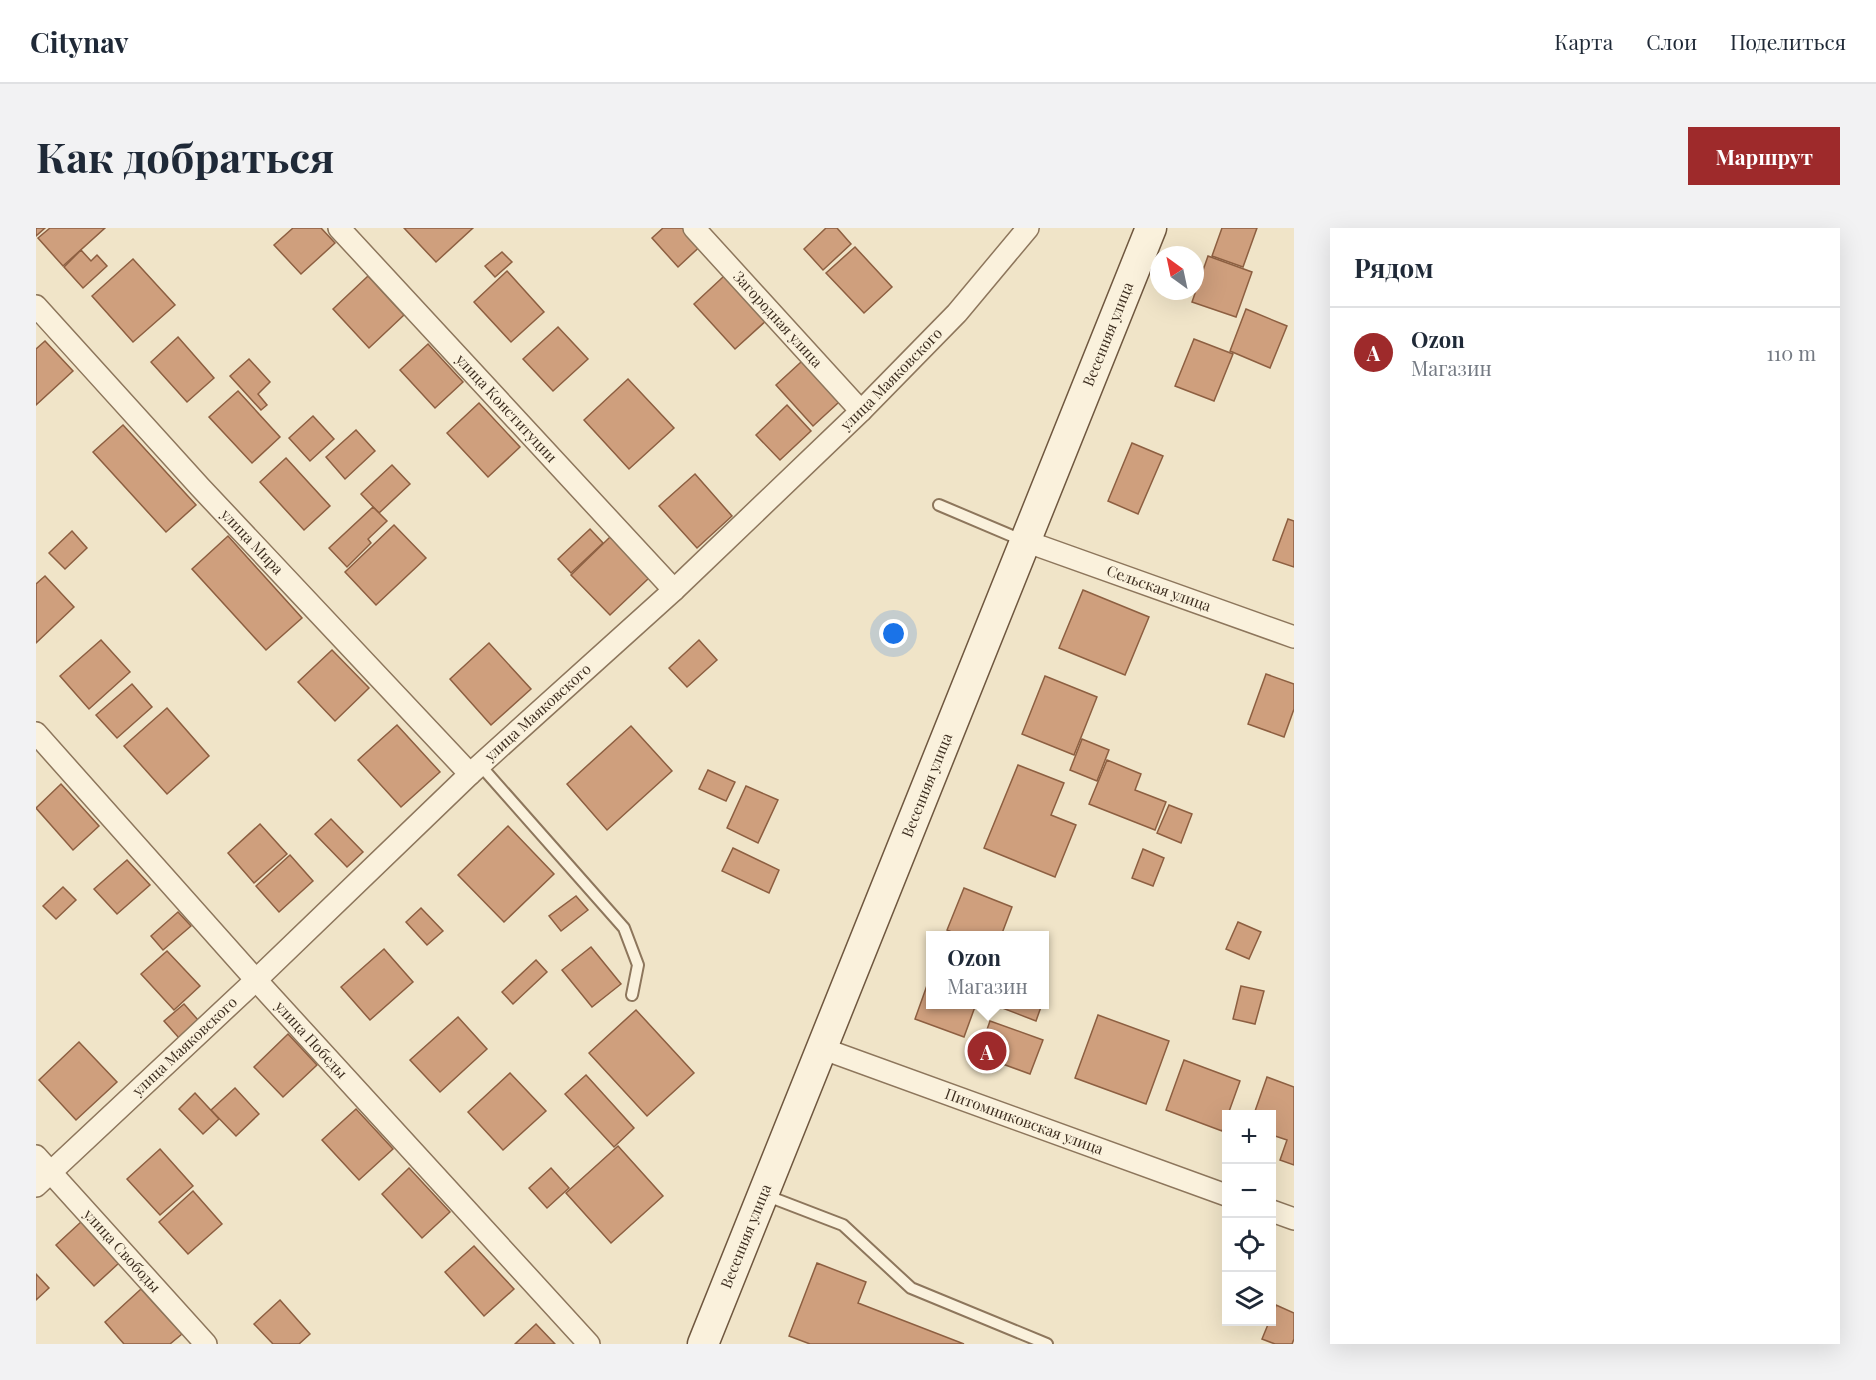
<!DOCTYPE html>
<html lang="ru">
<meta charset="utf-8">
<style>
body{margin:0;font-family:"Playfair Display",serif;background:#f2f2f3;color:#1f2937}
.controls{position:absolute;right:18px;bottom:18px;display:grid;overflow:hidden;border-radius:0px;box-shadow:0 6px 24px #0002}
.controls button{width:54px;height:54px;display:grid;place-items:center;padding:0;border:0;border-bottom:2px solid #e0e1e3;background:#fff;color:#1f2937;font:30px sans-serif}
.compass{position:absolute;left:1114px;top:18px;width:54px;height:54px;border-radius:50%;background:#fff;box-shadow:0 6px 24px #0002;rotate:327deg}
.you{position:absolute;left:858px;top:406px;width:21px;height:21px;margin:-15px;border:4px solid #fff;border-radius:50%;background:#1a73e8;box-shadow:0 0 0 9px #1a73e833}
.badge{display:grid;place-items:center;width:39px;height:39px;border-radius:50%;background:#9e2a2b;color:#fff;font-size:20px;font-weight:700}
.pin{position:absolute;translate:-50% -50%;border:3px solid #fff;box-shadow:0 2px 6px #0006}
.popup{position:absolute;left:890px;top:703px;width:123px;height:78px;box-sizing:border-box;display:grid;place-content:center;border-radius:0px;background:#fff;filter:drop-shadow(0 2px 4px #0005);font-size:20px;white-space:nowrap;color:#747a83}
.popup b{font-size:22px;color:#1f2937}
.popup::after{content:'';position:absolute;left:50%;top:100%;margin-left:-12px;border:12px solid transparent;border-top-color:#fff}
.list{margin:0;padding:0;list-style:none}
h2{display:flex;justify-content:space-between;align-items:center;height:78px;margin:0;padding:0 24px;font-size:26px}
h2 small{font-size:20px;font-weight:400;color:#747a83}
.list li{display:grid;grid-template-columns:39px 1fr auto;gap:18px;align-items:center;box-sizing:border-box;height:90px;padding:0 24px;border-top:2px solid #e0e1e3}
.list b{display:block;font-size:22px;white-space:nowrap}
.list p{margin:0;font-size:20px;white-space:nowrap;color:#747a83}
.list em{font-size:20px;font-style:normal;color:#747a83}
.icon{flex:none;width:33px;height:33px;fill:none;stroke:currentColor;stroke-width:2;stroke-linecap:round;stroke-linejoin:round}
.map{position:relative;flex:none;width:1258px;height:1116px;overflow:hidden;border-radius:0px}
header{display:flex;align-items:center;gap:36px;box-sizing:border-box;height:84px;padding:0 30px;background:#fff;border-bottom:2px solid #e0e1e3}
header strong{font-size:28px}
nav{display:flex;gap:33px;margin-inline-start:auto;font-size:21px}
.intro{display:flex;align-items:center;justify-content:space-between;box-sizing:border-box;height:144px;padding:0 36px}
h1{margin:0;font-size:42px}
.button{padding:15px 27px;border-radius:0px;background:#9e2a2b;color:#fff;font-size:21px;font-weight:700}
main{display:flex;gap:36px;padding:0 36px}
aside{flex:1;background:#fff;border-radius:0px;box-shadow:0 6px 24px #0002}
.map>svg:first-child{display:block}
</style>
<header>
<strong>Citynav</strong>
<nav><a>Карта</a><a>Слои</a><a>Поделиться</a></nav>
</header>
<div class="intro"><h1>Как добраться</h1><a class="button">Маршрут</a></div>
<main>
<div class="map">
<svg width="1258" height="1116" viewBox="0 0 1258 1116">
<rect width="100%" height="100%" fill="#f0e4c8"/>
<g fill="#cf9f7d" stroke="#8d5f41" stroke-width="1.5">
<path d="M0 0H9L0 8Z"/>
<path d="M14 0H69L27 38 2 10Z"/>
<path d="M257 0H285L299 15 265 46 238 17Z"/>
<path d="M368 0H437L400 34Z"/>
<path d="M627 0H662L672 11 642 39 616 10Z"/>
<path d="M790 0H801L815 16 787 42 768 21Z"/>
<path d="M1186 0H1221L1207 39 1176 28Z"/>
<path d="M819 19 856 59 828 85 790 45Z"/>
<path d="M45 22 55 33 61 27 71 38 47 60 28 39Z"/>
<path d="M466 24 476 34 459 49 449 38Z"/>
<path d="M1172 28 1216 44 1200 89 1156 74Z"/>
<path d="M97 31 139 77 97 114 56 68Z"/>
<path d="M701 36 743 81 699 121 658 76Z"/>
<path d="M471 43 508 84 475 114 438 74Z"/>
<path d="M332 48 368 87 333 120 297 81Z"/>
<path d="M1210 81 1251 98 1234 140 1194 123Z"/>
<path d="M522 99 552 131 517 163 487 131Z"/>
<path d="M142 109 178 150 151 174 115 134Z"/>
<path d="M1158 111 1197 126 1178 173 1139 158Z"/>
<path d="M9 113 37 143 0 177V121Z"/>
<path d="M392 116 427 154 399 180 364 142Z"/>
<path d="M777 123 814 164 777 198 740 157Z"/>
<path d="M213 131 234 154 222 166 231 177 225 182 194 148Z"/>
<path d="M592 151 638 200 593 241 548 192Z"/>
<path d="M202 163 244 209 216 235 173 189Z"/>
<path d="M443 175 484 219 452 249 411 205Z"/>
<path d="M751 177 775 203 744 232 720 207Z"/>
<path d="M277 188 298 211 274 233 253 210Z"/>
<path d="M87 197 160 277 130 304 57 224Z"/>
<path d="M320 202 339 223 309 251 290 229Z"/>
<path d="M1096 215 1127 228 1102 286 1072 273Z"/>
<path d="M250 230 294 278 268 302 224 254Z"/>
<path d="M356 237 374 256 343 285 325 266Z"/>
<path d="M659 246 696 288 661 320 623 278Z"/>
<path d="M337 279 351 293 332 311 335 315 311 339 293 320Z"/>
<path d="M1252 291 1258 293V339L1237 332Z"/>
<path d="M358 297 390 330 340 377 309 344Z"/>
<path d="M554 301 567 315 535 345 522 331Z"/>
<path d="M36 303 51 320 29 341 13 325Z"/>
<path d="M192 308 266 390 230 422 156 341Z"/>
<path d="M574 309 613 350 574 387 535 347Z"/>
<path d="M9 348 38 379 0 415V356Z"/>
<path d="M1047 362 1113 389 1089 447 1023 420Z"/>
<path d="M65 412 94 444 53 481 24 448Z"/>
<path d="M663 412 681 432 651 459 633 440Z"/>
<path d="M453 415 495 461 455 497 414 451Z"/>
<path d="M296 422 333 460 299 493 262 454Z"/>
<path d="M1230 446 1258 456V481L1248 509 1212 496Z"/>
<path d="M1009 448 1061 469 1038 527 986 506Z"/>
<path d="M96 456 116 479 81 510 60 487Z"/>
<path d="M131 480 173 528 131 566 88 518Z"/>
<path d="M361 497 404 544 365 579 322 532Z"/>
<path d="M595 498 636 543 571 602 531 556Z"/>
<path d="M1046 511 1073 522 1061 553 1034 542Z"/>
<path d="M1071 532 1105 546 1099 562 1130 574 1119 602 1053 576Z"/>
<path d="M982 537 1028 555 1015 587 1040 597 1019 649 948 620Z"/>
<path d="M672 542 699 554 690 573 663 561Z"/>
<path d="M25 556 63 598 37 622 0 580Z"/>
<path d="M710 558 742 572 722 615 691 600Z"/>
<path d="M1133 577 1156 586 1145 615 1121 605Z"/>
<path d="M295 591 327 624 311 639 279 606Z"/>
<path d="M224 596 251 626 218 655 192 625Z"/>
<path d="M472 598 518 646 468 694 422 647Z"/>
<path d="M697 620 743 642 733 665 686 643Z"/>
<path d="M1107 621 1128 630 1117 658 1096 650Z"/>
<path d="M254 627 277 653 243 684 220 658Z"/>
<path d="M91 632 114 657 81 686 58 661Z"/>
<path d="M27 659 40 672 20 691 7 678Z"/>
<path d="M928 660 976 679 965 708H925L911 702Z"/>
<path d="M540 668 552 682 525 703 513 688Z"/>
<path d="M385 680 407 703 391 717 370 694Z"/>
<path d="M142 684 155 698 127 722 115 708Z"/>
<path d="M1202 694 1225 704 1213 731 1190 721Z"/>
<path d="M555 719 585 756 556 779 526 742Z"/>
<path d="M348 721 377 754 334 792 305 759Z"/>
<path d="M131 723 164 758 138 782 105 746Z"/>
<path d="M500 732 511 744 477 776 466 764Z"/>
<path d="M894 749V776H940L928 809 879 791Z"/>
<path d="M1205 758 1228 763 1219 796 1197 791Z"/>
<path d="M148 776 162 792 143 810 128 793Z"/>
<path d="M956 776H1006L1000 793Z"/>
<path d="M600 782 658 845 611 888 553 825Z"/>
<path d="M1062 787 1133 813 1110 876 1039 850Z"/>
<path d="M422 789 451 821 404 864 374 832Z"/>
<path d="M954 793 1007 812 994 846 942 827Z"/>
<path d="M252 806 281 837 247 869 218 839Z"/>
<path d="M43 814 81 854 40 892 3 852Z"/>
<path d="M1148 832 1204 853 1186 903 1130 882Z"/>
<path d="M474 845 510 883 467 922 432 884Z"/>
<path d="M550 847 598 900 578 919 529 866Z"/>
<path d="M1231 849 1258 859V937L1244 932 1251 912 1236 907V886H1218Z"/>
<path d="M199 860 223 886 200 908 175 882Z"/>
<path d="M159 865 183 891 167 906 143 881Z"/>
<path d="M320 881 357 921 323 952 286 912Z"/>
<path d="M582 918 627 968 575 1015 530 965Z"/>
<path d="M124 921 157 958 124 987 91 951Z"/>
<path d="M373 940 414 984 386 1010 346 966Z"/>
<path d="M515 940 533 960 511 980 493 960Z"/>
<path d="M157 963 186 996 152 1026 123 994Z"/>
<path d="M46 993 83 1035 58 1058 20 1017Z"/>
<path d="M438 1018 478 1061 448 1088 409 1044Z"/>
<path d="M781 1035 830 1054 822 1075 928 1116H774L753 1108Z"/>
<path d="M0 1046 13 1060 0 1072Z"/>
<path d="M105 1061 146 1106 134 1116H88L69 1094Z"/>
<path d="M244 1072 274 1106 263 1116H237L218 1096Z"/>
<path d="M1240 1077 1258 1085V1111L1256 1116H1239L1226 1111 1233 1094H1236Z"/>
<path d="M500 1096 519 1116H479Z"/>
</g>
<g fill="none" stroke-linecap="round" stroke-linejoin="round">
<g stroke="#8d765c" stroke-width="14">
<g id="lane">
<path d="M903 277 988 313"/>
<path d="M444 537 588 700 602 737 596 767"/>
<path d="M729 967 807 997 875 1060 1011 1116"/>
</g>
</g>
<g stroke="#8d765c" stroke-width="24">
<g id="street">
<path id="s1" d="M303 0 638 362"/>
<path id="s2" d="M658 0 825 183"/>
<path id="s3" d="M0 78 164 259 434 546"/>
<path id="s4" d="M989 313 1258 409"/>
<path id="s5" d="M0 505 220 752 553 1116"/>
<path id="s6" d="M785 820 1190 967"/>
<path id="s7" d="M0 928 170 1116"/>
<path id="s8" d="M0 958 220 752 434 546 638 362 825 183 921 85 992 0"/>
<path d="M1236 983 1258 991"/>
</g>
</g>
<g stroke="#6f573f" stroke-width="33">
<g id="secondary">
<path id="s9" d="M667 1116 1115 0"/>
</g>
</g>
<use href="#lane" stroke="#faf1dc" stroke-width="10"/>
<use href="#street" stroke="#faf1dc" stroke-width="21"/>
<use href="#secondary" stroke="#faf1dc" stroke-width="30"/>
</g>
<g text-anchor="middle" stroke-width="4.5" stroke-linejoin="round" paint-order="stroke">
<g font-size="15" fill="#3d2e20" stroke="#f7eed8">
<text dy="5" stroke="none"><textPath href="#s2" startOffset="124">Загородная улица</textPath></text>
<text dy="5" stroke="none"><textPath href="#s9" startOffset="1088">Весенняя улица</textPath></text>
<text dy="5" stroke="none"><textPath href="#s8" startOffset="1176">улица Маяковского</textPath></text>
<text dy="5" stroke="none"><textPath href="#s1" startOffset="246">улица Конституции</textPath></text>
<text dy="5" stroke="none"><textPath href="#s3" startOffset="320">улица Мира</textPath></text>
<text dy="5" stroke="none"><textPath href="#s4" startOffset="142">Сельская улица</textPath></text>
<text dy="5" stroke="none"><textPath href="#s8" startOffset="690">улица Маяковского</textPath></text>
<text dy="5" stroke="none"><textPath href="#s9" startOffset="602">Весенняя улица</textPath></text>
<text dy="5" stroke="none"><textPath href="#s5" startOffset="412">улица Победы</textPath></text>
<text dy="5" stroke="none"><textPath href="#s8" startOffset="204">улица Маяковского</textPath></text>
<text dy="5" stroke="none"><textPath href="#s6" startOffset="216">Питомниковская улица</textPath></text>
<text dy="5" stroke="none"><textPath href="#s9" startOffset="116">Весенняя улица</textPath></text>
<text dy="5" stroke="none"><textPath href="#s7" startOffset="128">улица Свободы</textPath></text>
</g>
</g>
</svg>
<div class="controls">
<button>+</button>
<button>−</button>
<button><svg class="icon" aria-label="locate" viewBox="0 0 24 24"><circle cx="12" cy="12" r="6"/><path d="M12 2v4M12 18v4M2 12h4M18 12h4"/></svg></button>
<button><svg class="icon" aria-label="layers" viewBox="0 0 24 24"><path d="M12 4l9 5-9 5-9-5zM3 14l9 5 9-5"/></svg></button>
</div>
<svg class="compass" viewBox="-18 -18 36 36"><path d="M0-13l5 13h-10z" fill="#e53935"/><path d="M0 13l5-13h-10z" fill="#747a83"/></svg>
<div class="you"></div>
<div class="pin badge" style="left:951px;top:823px">A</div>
<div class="popup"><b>Ozon</b>Магазин</div>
</div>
<aside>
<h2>Рядом<small></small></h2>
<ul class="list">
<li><span class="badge">A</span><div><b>Ozon</b><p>Магазин</p></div><em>110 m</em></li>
</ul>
</aside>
</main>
